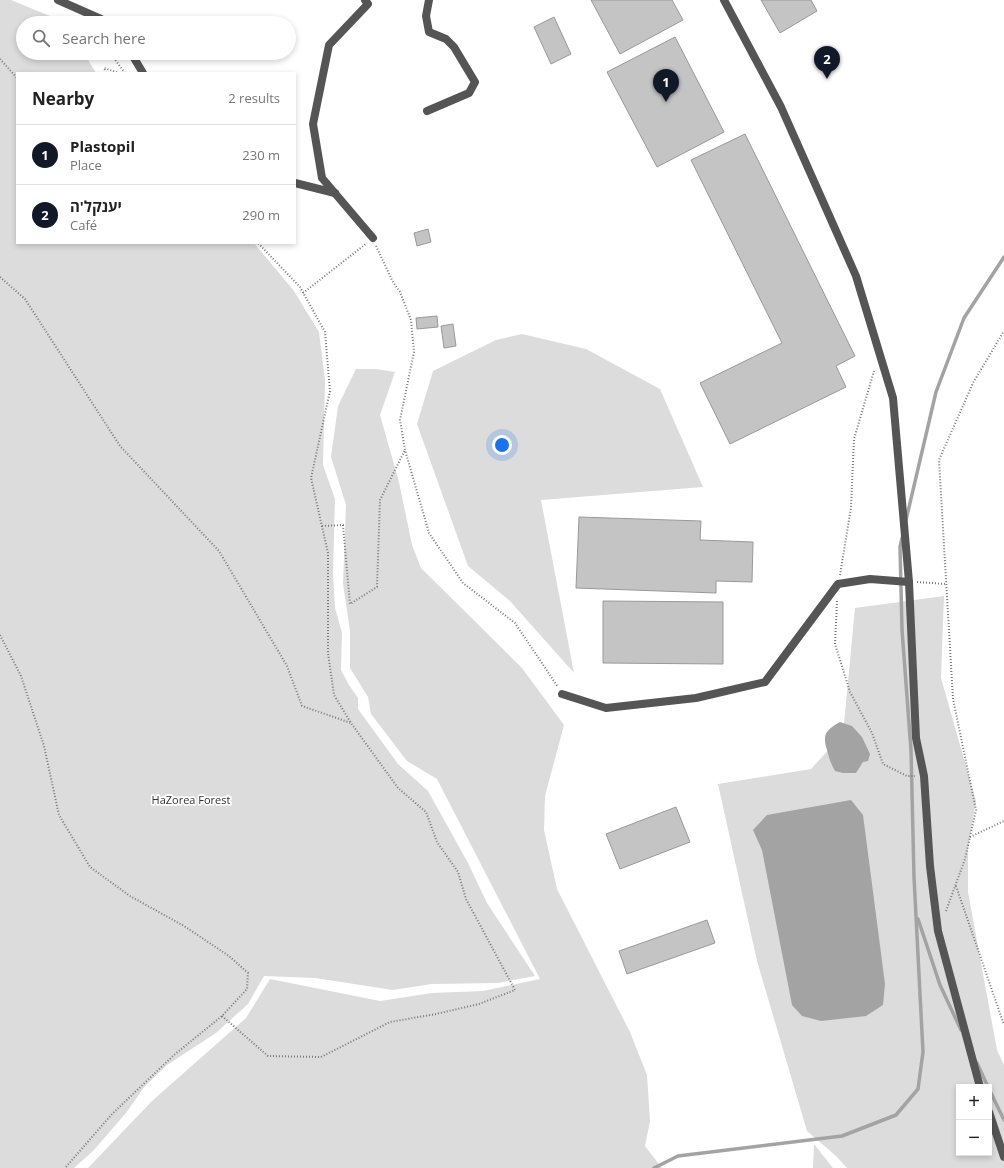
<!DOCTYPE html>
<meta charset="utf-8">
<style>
body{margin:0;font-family:"Open Sans","Noto Sans Hebrew",sans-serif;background:#f2f2f2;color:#222}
.controls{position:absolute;right:12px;bottom:12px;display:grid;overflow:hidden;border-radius:0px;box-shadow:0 2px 6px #0003}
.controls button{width:36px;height:36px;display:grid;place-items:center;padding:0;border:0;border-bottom:1px solid #e0e0e0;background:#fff;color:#222;font:20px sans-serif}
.you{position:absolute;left:502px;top:445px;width:14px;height:14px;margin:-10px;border:3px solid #fff;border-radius:50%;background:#1a73e8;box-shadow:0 0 0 6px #1a73e833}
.badge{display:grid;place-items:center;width:26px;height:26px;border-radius:50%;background:#111827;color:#fff;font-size:13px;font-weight:700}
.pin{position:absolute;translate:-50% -33px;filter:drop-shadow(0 1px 2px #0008)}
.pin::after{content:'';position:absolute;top:21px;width:14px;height:12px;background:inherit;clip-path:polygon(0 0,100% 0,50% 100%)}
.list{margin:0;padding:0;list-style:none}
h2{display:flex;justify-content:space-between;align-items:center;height:52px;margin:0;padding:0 16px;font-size:17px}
h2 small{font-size:13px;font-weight:400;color:#767676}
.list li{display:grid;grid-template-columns:26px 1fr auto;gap:12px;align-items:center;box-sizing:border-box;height:60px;padding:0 16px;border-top:1px solid #e0e0e0}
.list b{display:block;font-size:15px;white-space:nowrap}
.list p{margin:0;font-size:13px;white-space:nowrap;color:#767676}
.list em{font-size:13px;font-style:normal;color:#767676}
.icon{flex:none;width:22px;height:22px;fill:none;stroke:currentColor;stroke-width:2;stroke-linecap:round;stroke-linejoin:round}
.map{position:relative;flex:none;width:1004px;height:1168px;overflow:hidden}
.search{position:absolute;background:#fff;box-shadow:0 2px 6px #0003;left:16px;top:16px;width:280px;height:44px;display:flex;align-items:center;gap:10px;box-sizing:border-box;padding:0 14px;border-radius:22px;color:#767676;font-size:15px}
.panel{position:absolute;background:#fff;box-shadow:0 2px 6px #0003;left:16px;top:72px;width:280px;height:172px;border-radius:0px}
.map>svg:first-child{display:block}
</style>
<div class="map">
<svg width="1004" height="1168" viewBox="0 0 1004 1168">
<rect width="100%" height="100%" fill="#fff"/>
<g fill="#dcdcdc" fill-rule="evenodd">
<path d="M0 0H11L67 23H23V53H84L96 73H17V243H254L294 291 319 332 325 380 323 465 335 499 333 573 335 608 342 633 341 670 349 685 358 698V709L398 764 428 791 468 863 487 903 535 976 498 983 432 984 393 990 315 978 264 976 248 1004 216 1033 167 1065 145 1086 126 1113 93 1151 74 1168H0Z"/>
<path d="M522 334 586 349 660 389 703 487 541 500 574 673 510 601 468 566 417 424 433 371 496 340Z"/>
<path d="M356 369H376L395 372 380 415 399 482 412 545 421 568 522 668 564 725 545 796 544 830 557 889 630 1032 647 1075 650 1121 645 1146 662 1168H88L152 1101 246 1018 270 979 380 1001 432 993 483 991 540 979 437 779 407 761 371 714 368 697 350 668V631L343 584 346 505 331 457 338 406Z"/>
<path d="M944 596 941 678 976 801 968 849V892L997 1050 1004 1065V1168H847L836 1156 807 1131 757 961 718 784 811 769 843 734 855 608ZM959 1087H989V1153H959Z"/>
<path d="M814 1144 833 1168H813Z"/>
</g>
<g fill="#a3a3a3">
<path d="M840 722 852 726 862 737 870 754 868 761 863 762 856 773H843L835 771C831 764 829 758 827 750 822 734 826 730 840 722Z"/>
<path d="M851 800 863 815 885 984 883 1005 866 1016 821 1021 802 1016 792 1005 762 850 753 830 767 815Z"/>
</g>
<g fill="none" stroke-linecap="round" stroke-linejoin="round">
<g stroke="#a3a3a3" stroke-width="3.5">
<path d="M906 520 936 392 964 318 1004 257"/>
<path d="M918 919 940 985 961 1030"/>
<path d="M977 1063 988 1087"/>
<path d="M989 1089 1004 1120"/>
<path d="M654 1168 678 1156 842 1136 896 1115 918 1089 923 1052 914 877 911 750 902 630 900 547 902 538"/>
</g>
</g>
<g fill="#c4c4c4" stroke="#999">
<path d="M591 0H672L683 20 620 54Z"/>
<path d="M761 0H811L817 11 780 33Z"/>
<path d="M554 17 571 54 551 64 534 27Z"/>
<path d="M675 37 724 132 657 167 607 72Z"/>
<path d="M745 134 855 356 836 366 846 387 730 444 700 383 782 343 691 160Z"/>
<path d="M428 229 431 242 417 246 414 233Z"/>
<path d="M437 316 438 327 417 329 416 318Z"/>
<path d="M453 324 456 346 444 348 441 326Z"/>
<path d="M579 517 701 521 700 540 753 542 752 582 716 581V593L576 588Z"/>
<path d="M603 601 723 602V664L603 663Z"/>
<path d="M676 807 690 842 620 869 606 834Z"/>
<path d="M707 920 715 943 627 974 619 951Z"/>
</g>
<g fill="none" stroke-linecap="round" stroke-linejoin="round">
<g stroke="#777" stroke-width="2" stroke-dasharray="1 2" stroke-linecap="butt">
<path d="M110 53 125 73"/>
<path d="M0 59 17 78"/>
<path d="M106 73 104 68 119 73"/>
<path d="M376 246 393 282 400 292 411 320 414 352 400 420 405 450 429 533 463 583 515 623 558 687"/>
<path d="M0 277 25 299 120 446 219 551 287 666 302 706 351 723 334 695 328 653V553L311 478 330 391 325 332 300 287 258 243"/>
<path d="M303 293 367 243"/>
<path d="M322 526 343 525 350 604 377 587 380 500 405 450"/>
<path d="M840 575 851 508 854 439 874 371"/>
<path d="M917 582 946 584"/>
<path d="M837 601 835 644 850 692 872 733 883 764 907 776H915"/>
<path d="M0 635 21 676 44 746 59 815 90 867 130 896 184 926 229 956 248 973 247 989 222 1016 174 1055 112 1114 65 1168"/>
<path d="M970 837 1004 821"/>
<path d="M956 886 1004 1025"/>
<path d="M946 911 965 859 976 810 953 699 939 460 973 383 1004 331"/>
<path d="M222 1016 268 1056 321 1057 390 1022 436 1014 479 1004 515 990 466 899 458 872 437 842 426 812 398 788 351 723"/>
</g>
<g stroke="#555" stroke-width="8">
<path d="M58 0 101 19 106 23"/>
<path d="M365 0 368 4 329 45 313 124 322 178 373 238"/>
<path d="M131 53 143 73"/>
<path d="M427 111 469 93 475 82 454 47 446 39 429 32 426 16 429 0"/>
<path d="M295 183 335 193"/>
<path d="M909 582 916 738 924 776 930 866 938 931 980 1087"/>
<path d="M562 694 606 708 696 698 765 682 838 584 870 579 909 582 893 398 856 276 781 107 724 0"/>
<path d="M989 1112 1004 1157"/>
</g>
</g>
<g text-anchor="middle" stroke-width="3.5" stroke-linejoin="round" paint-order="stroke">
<g font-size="11" fill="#333" stroke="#fff">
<text x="191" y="804">HaZorea Forest</text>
</g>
</g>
</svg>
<div class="controls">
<button>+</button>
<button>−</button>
</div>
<div class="you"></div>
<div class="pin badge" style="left:666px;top:102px">1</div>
<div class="pin badge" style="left:827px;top:79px">2</div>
<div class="search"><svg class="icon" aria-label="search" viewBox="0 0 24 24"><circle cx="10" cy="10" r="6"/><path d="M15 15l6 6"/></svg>Search here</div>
<section class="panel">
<h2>Nearby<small>2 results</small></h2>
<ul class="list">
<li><span class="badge">1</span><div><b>Plastopil</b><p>Place</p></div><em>230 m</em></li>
<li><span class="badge">2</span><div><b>יענקל'ה</b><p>Café</p></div><em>290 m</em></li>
</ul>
</section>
</div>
